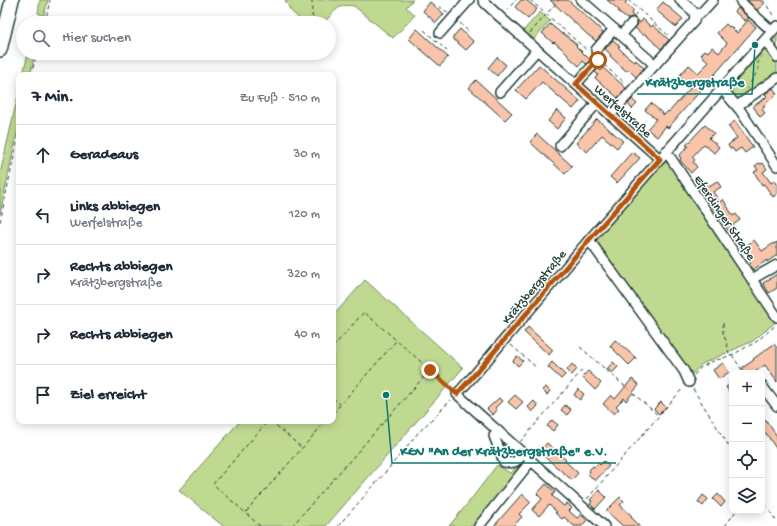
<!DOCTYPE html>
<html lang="de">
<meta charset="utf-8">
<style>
body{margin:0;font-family:"Gochi Hand",sans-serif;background:#f2f2f3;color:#1f2937}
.controls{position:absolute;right:12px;bottom:12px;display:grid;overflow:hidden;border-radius:8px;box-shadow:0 2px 10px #0003}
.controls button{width:36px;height:36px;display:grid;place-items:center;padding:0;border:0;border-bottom:1px solid #e0e1e3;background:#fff;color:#1f2937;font:20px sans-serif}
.stop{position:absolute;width:12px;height:12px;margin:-9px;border:3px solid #b45309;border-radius:50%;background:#fff}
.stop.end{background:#b45309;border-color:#fff;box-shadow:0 1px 4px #0008}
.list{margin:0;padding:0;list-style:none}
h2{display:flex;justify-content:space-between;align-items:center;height:52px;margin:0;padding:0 16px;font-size:17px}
h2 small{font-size:13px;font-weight:400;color:#747a83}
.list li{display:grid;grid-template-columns:26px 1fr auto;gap:12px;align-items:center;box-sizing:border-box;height:60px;padding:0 16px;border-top:1px solid #e0e1e3}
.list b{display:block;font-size:15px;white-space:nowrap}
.list p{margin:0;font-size:13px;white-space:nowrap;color:#747a83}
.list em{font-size:13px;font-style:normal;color:#747a83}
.icon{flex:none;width:22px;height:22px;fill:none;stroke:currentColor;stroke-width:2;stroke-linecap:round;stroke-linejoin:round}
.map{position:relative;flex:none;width:777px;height:526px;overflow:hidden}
.search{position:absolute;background:#fff;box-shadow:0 2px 10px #0003;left:16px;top:16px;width:320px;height:44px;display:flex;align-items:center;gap:10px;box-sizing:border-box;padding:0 14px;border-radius:22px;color:#747a83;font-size:15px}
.panel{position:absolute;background:#fff;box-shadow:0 2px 10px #0003;left:16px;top:72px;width:320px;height:352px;border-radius:8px}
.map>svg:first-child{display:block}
</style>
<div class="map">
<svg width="777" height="526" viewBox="0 0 777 526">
<rect width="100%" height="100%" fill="#fff"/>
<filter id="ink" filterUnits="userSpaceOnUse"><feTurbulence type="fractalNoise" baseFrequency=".025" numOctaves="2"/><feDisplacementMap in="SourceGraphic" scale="8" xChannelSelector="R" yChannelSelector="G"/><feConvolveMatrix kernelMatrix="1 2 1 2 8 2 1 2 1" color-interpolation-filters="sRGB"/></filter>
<g filter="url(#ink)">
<g fill="#c0d990" stroke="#708b62">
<path d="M40 0H48L44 15H42L38 13Z"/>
<path d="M285 0H413L406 7 415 15 393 38 354 6C338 3 334 12 324 23H304L291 11Z"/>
<path d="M540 12 550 21 533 40 523 31Z"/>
<path d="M777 36V77L740 102 729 89Z"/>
<path d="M28 53H35L30 75H23Z"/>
<path d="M19 91V124L0 214V174Z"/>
<path d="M671 162 777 321 753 341 702 364 691 375 596 240 658 164Z"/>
<path d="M365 280 463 368 326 526H223L179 490 240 421H333V316Z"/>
<path d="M522 464 525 466 475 526H449L469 502 497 465 510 473Z"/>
</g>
<g fill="#f9c4aa" stroke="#1f3d34">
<path d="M521 0H526L537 9 528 19 515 7Z"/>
<path d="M550 0H568L600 29V30L603 33 596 41 588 35Z"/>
<path d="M607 0H628L625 3 634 11 631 14 635 18 631 17 627 19 618 12 619 10Z"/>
<path d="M747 0H760L764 4 757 10Z"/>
<path d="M430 2 444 14 436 23 423 11Z"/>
<path d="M663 2 683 19 676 27 656 10Z"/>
<path d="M738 8 749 18 745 21 735 12Z"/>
<path d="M637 19 640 23 643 19 651 27 653 25 669 40 661 49 645 34 643 35 635 28 638 24Z"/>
<path d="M748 20 756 27 668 128 666 126 657 137 647 129 656 119 645 110 651 103 664 115 668 111 669 112 691 87 679 76 689 65 698 73 709 62 701 55 705 50 708 52 712 47 719 53 727 43 717 33 726 24 729 27 730 26 737 33Z"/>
<path d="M550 24 562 34 563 33 577 45 576 46 590 60 586 64 583 61 579 66 567 55 568 54 565 51 554 42 553 43 542 33Z"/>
<path d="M417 29 448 57 440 66 409 39Z"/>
<path d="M460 29 474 42 466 50 452 38Z"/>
<path d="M613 40 620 46 618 47 626 55 635 62 636 60 644 68 636 77 628 69 626 71 610 56 611 55 605 49Z"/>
<path d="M497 57 506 65 497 76 488 68Z"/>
<path d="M539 65 580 101 573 109 542 82 526 99 516 90Z"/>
<path d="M598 68 601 71 603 68 626 88 618 98 595 78 598 75 595 72Z"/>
<path d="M476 80 512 113 505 120 469 88Z"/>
<path d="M773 88 777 94 763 106 765 107 762 109 765 113 760 117 753 106 764 99 767 96 765 94Z"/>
<path d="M632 99 637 104 632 109 628 104Z"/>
<path d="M557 110 566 118 557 129 548 121Z"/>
<path d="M597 119 623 141 617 148 602 135 587 152 576 143Z"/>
<path d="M735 121 753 147 745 153 741 148 735 152 732 148 730 149 728 145 737 138 728 126Z"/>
<path d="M705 125 714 133 709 138 719 147 714 153 704 144 692 157 695 160 693 162 697 167 691 173 680 160 681 158 679 156 688 146 686 145Z"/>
<path d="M537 134 572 166 565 174 530 142Z"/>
<path d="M632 152 640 158 617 183 610 177Z"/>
<path d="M759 163 761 164 763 163 767 169 763 172 771 183 775 180 777 184V194L773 197 764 184 762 185 754 172 758 170 755 166Z"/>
<path d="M717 181 721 187 713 192 720 202 723 199 733 216 736 214 740 220 733 225 735 229 730 233 699 188 707 183 709 186Z"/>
<path d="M754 240 762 251 774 243V244L777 242V255L767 262V260L753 270 749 265 751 263 747 258 751 256 744 247Z"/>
<path d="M777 274V288L769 293 763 283Z"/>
<path d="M528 327 553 350 549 355 524 332Z"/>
<path d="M615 340 636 358 629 365 610 346Z"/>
<path d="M774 344 777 348V382L765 365 756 371 758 373H746L742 368 754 360 753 359Z"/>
<path d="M517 356 523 361 518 366 513 361Z"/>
<path d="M552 362 565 375 561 379 548 367Z"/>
<path d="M613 362 618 367 612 373 607 369Z"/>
<path d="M723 363 729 372 719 379 713 370Z"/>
<path d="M572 364 577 369 572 375 567 370Z"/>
<path d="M588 371 601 383 595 390 582 377Z"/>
<path d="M632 379 639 385 626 401 624 398 616 406 619 409 614 414 603 404 611 395 615 399Z"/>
<path d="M732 383V396L726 387Z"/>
<path d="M546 387 550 391 547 395 542 390Z"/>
<path d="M578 389 584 394 580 400 574 395Z"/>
<path d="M515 395 523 402 516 409 508 402Z"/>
<path d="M499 398 502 401 495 408 497 410 493 415 487 409Z"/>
<path d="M534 401 538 406 532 412 528 407Z"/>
<path d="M661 402 666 407 659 414 654 409Z"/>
<path d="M565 405 571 410 567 415 561 410Z"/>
<path d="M765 419 777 436V450L766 433 762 435V421Z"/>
<path d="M552 420 558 425 553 431 547 426Z"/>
<path d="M547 443 566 460 565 461 578 473 572 480 539 452Z"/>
<path d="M604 461 609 466 595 481 588 474 590 472 589 470 593 466 595 467 598 463 600 465Z"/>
<path d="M546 484 555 492 552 496 564 506 567 503 572 508 569 511 577 518 581 515 587 520 582 526H574L564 517 562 519 555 513 557 512 549 505 539 516 532 510 542 499 537 494Z"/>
<path d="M599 490 606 497 595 509 590 504 592 501 590 500Z"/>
<path d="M522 494 531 502 519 514 522 517 513 526H494Z"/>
<path d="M718 494 725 502 721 507 713 499Z"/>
<path d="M703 495 708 499 703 506 698 502Z"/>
<path d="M620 497 624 501 620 505 632 516 631 517 640 526H623L606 511Z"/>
</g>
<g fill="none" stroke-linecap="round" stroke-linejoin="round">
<g stroke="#1f3d34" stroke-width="12">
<g id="minor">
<path d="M483 0 485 3 500 17 660 159"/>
<path d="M581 0 655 65"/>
<path d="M680 0 693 11 695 16"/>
<path d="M741 2 753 14 772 31"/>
<path d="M440 33 469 0"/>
<path d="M621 35 632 23"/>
<path d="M765 40 777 57"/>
<path d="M596 50 614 29"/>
<path d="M576 84 598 60"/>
<path d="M722 89 740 110 777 166"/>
<path d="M500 92 537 50"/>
<path d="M737 106 777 78"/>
<path d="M610 115 694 21 695 16 702 12 713 0"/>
<path d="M560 146 597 103"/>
<path d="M666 151 777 317"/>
<path d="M589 240 684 371 689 382"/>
<path d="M752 279 777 265"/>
<path d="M762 386 777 406"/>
<path d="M498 431 494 436 504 462C515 464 516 462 523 454"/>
<path d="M479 526 531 461"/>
<path d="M604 526 479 414 457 394 476 373 589 240 777 26"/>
</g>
</g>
<g stroke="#1f3d34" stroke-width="16">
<path id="highway" d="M0 50 12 0"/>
</g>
<g stroke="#1f3d34" stroke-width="1" stroke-dasharray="4 3" stroke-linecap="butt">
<path d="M312 0V16L315 19"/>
<path d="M530 0 588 51"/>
<path d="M628 0 669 36"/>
<path d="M763 0 775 18"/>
<path d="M439 6 448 13"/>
<path d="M506 11 516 0"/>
<path d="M634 16 638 11"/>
<path d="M45 23 50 0"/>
<path d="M460 23 470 33"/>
<path d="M424 30 447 51"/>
<path d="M530 33 559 0"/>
<path d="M604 65 626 84"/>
<path d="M31 75 37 53"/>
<path d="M747 89 758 70V62L762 55"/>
<path d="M0 222 19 133"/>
<path d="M723 323V333L727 344 729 355"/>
<path d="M511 345 537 368"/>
<path d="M333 347 364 312 451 388"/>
<path d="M580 347 659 416"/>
<path d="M732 355 744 373"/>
<path d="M694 375 700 368 711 362 732 355 756 342 776 325"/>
<path d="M693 389 732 451"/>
<path d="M333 398 340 404"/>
<path d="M333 413 396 341"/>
<path d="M271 421 302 448"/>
<path d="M520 442 584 368"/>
<path d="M587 499 683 388"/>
<path d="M762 499 777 522"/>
<path d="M246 512 326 421"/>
<path d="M260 526 213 484 268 421"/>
<path d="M292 526 430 370"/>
<path d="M338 526 384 474 418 433 451 400"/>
<path d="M725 526 736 511"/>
</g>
<use href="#minor" stroke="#fff" stroke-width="9"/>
<use href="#highway" stroke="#fff" stroke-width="13"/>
</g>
</g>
<g fill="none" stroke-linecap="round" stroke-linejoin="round" filter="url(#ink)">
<path stroke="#b45309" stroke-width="5" d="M430 370 457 394 476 373 589 240 660 159 576 84 598 60"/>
</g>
<g text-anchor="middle" stroke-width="3" stroke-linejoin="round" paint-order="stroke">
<g font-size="13" fill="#1f3d34" stroke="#fff">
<text transform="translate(624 110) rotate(42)" y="5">Werfelstraße</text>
<text transform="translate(726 217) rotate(56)" y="5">Eferdinger Straße</text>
<text transform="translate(533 286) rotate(-50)" y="5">Krätzbergstraße</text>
</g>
</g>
<path fill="none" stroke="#0f766e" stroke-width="1.5" d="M755 45L752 94H637M386 395L392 463H616"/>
<g fill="#0f766e" stroke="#fff" stroke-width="1.5">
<circle cx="755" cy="45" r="4"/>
<circle cx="386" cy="395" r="4"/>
</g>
<g font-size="14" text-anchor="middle" font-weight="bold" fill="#0f766e" stroke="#fff" stroke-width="3" stroke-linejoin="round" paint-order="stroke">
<text x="695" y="86">Krätzbergstraße</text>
<text x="504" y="455">KGV "An der Krätzbergstraße" e.V.</text>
</g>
</svg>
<div class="controls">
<button>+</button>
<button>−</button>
<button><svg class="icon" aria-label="locate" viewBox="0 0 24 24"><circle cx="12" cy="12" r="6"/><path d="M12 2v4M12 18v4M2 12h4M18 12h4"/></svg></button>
<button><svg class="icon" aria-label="layers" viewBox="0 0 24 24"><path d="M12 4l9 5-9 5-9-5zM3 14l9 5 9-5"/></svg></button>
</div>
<div class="stop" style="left:598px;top:60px"></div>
<div class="stop end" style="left:430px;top:370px"></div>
<div class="search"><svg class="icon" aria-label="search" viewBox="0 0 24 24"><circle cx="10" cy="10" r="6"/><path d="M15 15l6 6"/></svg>Hier suchen</div>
<section class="panel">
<h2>7 Min.<small>Zu Fuß · 510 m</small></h2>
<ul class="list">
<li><svg class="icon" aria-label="ahead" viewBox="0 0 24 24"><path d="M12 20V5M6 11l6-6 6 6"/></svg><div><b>Geradeaus</b></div><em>30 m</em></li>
<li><svg class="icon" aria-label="left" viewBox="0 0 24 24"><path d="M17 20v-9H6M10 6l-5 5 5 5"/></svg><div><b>Links abbiegen</b><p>Werfelstraße</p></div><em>120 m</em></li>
<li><svg class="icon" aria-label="right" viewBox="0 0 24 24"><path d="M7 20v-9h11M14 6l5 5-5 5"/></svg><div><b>Rechts abbiegen</b><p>Krätzbergstraße</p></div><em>320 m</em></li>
<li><svg class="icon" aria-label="right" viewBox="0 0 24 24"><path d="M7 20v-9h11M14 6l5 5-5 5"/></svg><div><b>Rechts abbiegen</b></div><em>40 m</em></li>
<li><svg class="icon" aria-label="arrive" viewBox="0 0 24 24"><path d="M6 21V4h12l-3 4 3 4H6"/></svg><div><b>Ziel erreicht</b></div></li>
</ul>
</section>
</div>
